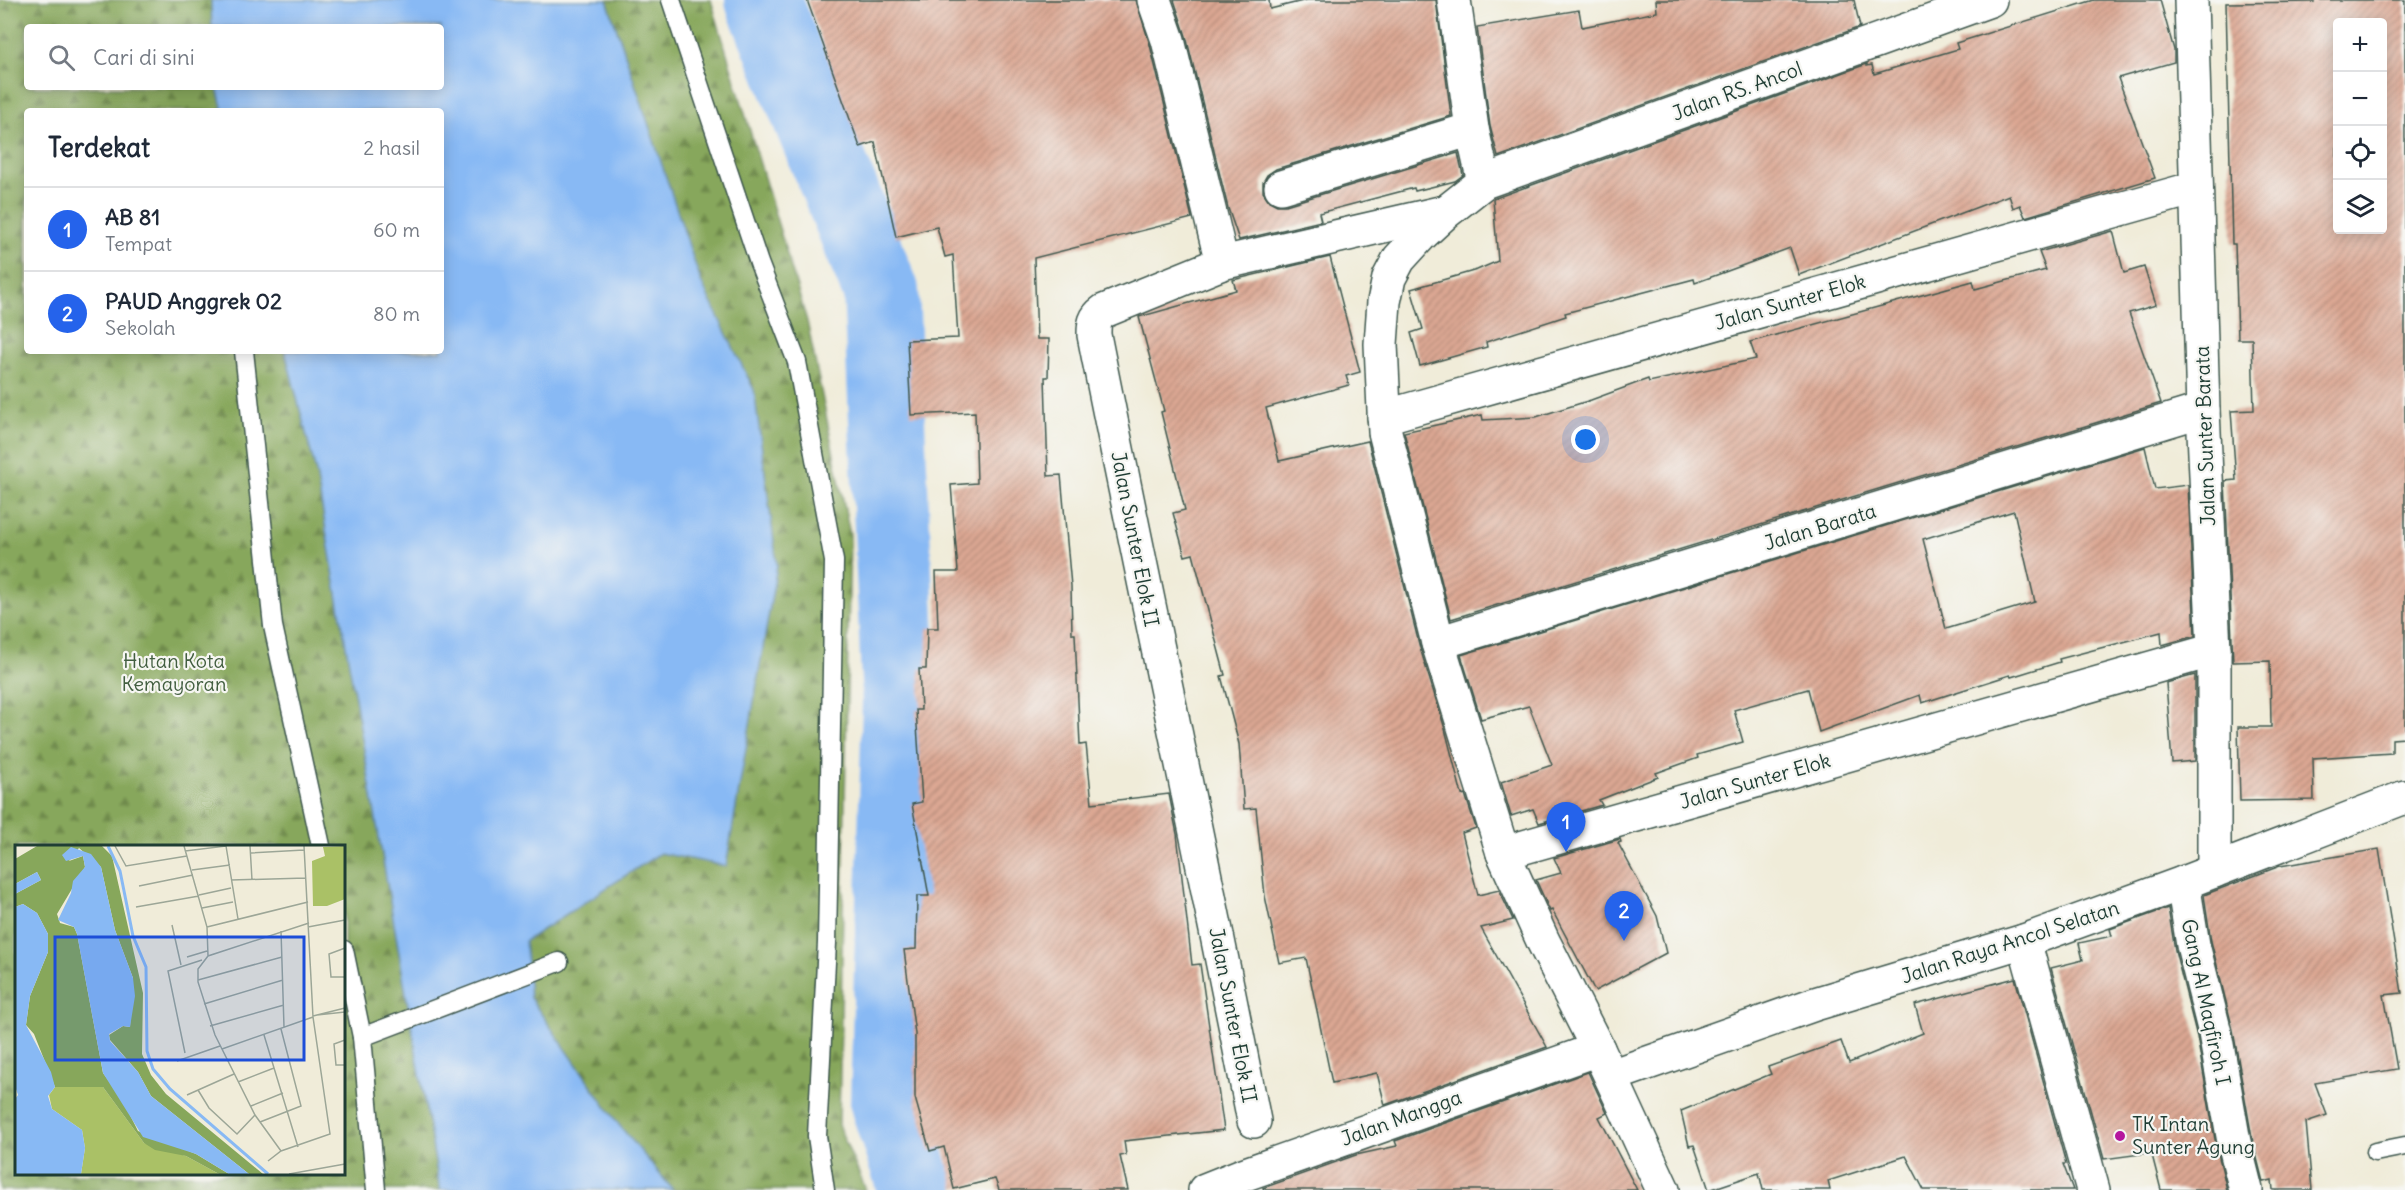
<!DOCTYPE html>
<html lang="id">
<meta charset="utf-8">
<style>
body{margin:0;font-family:Delius,sans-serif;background:#f6f6f7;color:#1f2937}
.controls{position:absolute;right:18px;top:18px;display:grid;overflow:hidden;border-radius:6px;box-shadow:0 3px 15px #0003}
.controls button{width:54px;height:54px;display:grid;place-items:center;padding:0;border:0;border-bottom:2px solid #e0e1e3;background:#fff;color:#1f2937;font:30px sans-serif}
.you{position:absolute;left:1586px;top:440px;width:21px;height:21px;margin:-15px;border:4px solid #fff;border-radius:50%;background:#1a73e8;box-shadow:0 0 0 9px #1a73e833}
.badge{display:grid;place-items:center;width:39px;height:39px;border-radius:50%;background:#2563eb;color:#fff;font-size:20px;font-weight:700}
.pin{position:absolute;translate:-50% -50px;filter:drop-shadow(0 2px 3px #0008)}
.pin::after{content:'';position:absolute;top:32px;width:21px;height:18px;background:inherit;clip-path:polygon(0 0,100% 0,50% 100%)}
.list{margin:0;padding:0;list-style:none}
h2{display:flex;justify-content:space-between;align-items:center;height:78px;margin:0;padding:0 24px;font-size:26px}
h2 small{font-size:20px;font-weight:400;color:#747a83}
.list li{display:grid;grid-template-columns:39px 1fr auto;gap:18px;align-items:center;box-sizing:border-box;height:84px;padding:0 24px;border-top:2px solid #e0e1e3}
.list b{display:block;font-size:22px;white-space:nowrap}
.list p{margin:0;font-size:20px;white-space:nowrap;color:#747a83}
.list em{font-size:20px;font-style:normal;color:#747a83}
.icon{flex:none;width:33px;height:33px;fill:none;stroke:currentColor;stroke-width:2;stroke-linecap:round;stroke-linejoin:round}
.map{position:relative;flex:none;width:2405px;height:1190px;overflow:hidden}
.search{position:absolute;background:#fff;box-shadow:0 3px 15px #0003;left:24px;top:24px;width:420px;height:66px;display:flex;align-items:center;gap:15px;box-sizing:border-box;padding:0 21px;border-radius:6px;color:#747a83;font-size:22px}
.panel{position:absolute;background:#fff;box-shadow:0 3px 15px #0003;left:24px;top:108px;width:420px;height:246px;border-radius:6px}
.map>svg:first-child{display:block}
</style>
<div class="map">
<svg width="2405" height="1190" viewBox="0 0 2405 1190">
<defs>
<pattern id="forest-firs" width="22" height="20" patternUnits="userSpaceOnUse" patternTransform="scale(1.5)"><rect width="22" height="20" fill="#87a75b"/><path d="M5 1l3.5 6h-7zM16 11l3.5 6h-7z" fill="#6e894c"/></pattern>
<pattern id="building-hatch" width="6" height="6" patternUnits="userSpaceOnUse" patternTransform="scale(1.5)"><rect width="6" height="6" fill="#dca793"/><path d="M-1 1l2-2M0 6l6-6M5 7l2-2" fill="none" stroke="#b28979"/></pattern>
</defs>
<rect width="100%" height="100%" fill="#f6f6f2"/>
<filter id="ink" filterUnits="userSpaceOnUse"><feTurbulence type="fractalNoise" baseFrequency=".0167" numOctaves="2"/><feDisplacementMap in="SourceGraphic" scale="12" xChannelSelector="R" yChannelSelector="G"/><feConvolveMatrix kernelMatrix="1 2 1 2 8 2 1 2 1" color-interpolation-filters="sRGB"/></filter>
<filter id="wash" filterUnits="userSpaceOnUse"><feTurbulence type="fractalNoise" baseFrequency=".008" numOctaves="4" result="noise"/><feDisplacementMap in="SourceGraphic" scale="24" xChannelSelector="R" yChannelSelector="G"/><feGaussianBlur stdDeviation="1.35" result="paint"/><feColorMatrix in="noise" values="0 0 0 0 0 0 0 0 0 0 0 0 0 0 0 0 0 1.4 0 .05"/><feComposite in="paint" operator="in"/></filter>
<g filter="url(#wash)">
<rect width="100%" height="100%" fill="#f0ecd9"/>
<g fill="url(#forest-firs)" stroke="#537248" stroke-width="1.5" fill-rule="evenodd">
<path d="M0 0H211L212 27H27V87H217L223 111H27V351H285L316 472 440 1190H0ZM16 846H344V1174H16Z"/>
<path d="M607 0H711L807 321 850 534 839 1127 866 1190H673L619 1125 530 998 525 941 660 853 726 865 777 565 754 390 701 283Z"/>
</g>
<path fill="#88b9f4" stroke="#547b94" stroke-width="1.5" d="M211 0H607L701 282 754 390 777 565 726 866 660 853 525 941 530 998 619 1125 673 1190H440L316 472 285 351H441V111H223L217 87H441V27H212Z"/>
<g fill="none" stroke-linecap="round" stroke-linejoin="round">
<path stroke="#88b9f4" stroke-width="76" d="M763 0 881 291 900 702 888 1103 916 1190"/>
</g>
<g id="blocks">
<g fill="url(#building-hatch)" fill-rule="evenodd">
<path d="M807 0H1136L1150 45 1192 218 1034 258 1037 339H1049L1048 377H1045L1048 476 1061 475 1071 586 1072 634H1075L1080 745 1086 744 1092 803 1169 794 1177 834 1192 965 1200 964 1224 1130 1124 1141 1126 1155 1120 1156 1128 1190H999L995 1179 954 1189 944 1147 930 1151 915 1098V1034L904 950 916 949 917 896H929L912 804 922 802 916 710H921L919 669H926L927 628H938L936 572H958L951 485 977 483 975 412 911 415 907 340 958 338 953 255 945 257 937 227 896 237 875 142 860 147Z"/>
<path d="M1174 0H1269L1270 9 1307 0H1436L1451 116 1276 169 1267 175 1263 182V192L1269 201 1277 205H1286L1458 153 1463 175 1455 181 1415 191 1414 188 1319 213 1321 221 1239 240 1228 208 1186 36Z"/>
<path d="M1656 0H1854L1860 27 1498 157 1490 126 1477 27 1579 10 1582 27 1657 12Z"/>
<path d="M2094 0H2160L2174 50V62L2118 78 2155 178 2025 217 2020 205 2013 208 2009 195 1799 275 1790 248 1695 283 1694 279 1565 313 1566 316 1486 342 1487 347 1420 366 1411 333 1423 329 1411 289 1477 270 1498 261 1493 199 1867 64V66L1872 65 1874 74 1958 49 1956 43Z"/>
<path d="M2314 0H2405V738L2392 739V753L2313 758 2314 800 2240 801 2238 727H2271L2270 661 2233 662 2225 481 2236 480 2231 411 2254 410 2252 339H2238L2235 244H2232L2226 3 2314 2ZM2337 22H2382V230H2337Z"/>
<path d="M2113 231 2124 273 2144 267 2156 305 2129 313 2161 403 1451 619 1404 432 1482 415 1483 420 1536 417 1591 400 1648 379 1649 382 1756 359 1750 342 1973 281 1975 289 2046 270 2039 252Z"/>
<path d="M1330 257 1360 372 1346 376 1349 385 1266 408 1279 461 1368 441 1420 648 1445 729 1462 795 1465 794 1476 828 1462 833 1478 895 1499 890 1513 920 1481 928 1547 1047 1385 1105 1377 1073 1332 1083 1306 958 1279 963 1265 896 1256 808 1244 809 1239 744 1221 676 1225 675 1193 554 1185 556 1173 513 1185 510 1161 412 1164 411 1139 317 1236 290 1233 280Z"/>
<path d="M2145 447 2155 489 2188 485 2195 636 2162 645 2161 632 2059 659 2060 662 2011 677 2010 675 1922 703 1920 695 1819 732 1808 689 1734 710 1743 742 1697 755 1698 758 1656 773 1658 777 1599 800 1602 805 1539 823 1533 809 1511 816 1501 782 1552 765 1529 706 1481 719 1461 655ZM2014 511 2035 602 1946 629 1923 539Z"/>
<path d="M2195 675V761L2172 763 2166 683Z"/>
<path d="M1620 839 1621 842 1618 843 1657 916 1666 953 1595 991 1552 910 1550 911 1536 880 1561 873 1554 858Z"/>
<path d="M2379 849 2402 993 2384 995 2397 1069 2315 1083 2327 1115 2306 1122 2312 1190H2273L2272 1180 2263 1182 2252 1138 2233 1030 2211 941 2204 895 2280 866Z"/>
<path d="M2168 908 2175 950 2197 1037 2216 1145 2227 1190H2161L2152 1155H2148V1153L2104 1159 2051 968 2083 960 2079 943 2112 936 2110 929Z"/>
<path d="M2015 978 2066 1164H2063L2073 1190H1924L1906 1156 1828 1181 1830 1190H1763L1759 1173 1709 1190 1694 1145 1689 1146 1681 1111 1771 1074 1768 1067 1841 1041 1849 1063 1923 1033 1915 1005Z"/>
<path d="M1588 1072 1607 1113 1599 1117 1637 1190H1264L1263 1188 1356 1155 1397 1146 1395 1141Z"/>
</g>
</g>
</g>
<g filter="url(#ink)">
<use href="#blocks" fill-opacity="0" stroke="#3e574d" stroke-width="1.5"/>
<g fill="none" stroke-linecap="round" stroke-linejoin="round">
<g stroke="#3e574d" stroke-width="21">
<g id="service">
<path d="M671 0 759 263 797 362 834 561 827 943 817 1136 825 1190"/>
<path d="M244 351 273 626 321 846"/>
<path d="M344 950 362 1037 376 1190"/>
<path d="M362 1037 559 962"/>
<path d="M2375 1152 2405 1146"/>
</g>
</g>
<g stroke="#3e574d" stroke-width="36">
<g id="minor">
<path d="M1154 0 1168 40 1222 263"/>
<path d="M1454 0 1472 129 1484 182"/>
<path d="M2191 0 2203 410 2214 650V871"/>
<path d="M1281 187 1472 129"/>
<path d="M1384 417 2195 188"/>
<path d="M1438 643 2203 410"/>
<path d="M1503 853 2214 650"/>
<path d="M2183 883 2193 945 2215 1033 2234 1142 2246 1190"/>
<path d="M2024 941 2093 1190"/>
<path d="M1611 1076 1815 1004 2024 941 2183 883 2405 797"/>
<path d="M1254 1121C1203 858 1146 597 1094 335 1094 324 1094 318 1104 311L1222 263 1444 212"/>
<path d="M1205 1190 1240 1176 1598 1049"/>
<path d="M1663 1190 1598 1049 1543 941 1503 853 1438 643 1385 432 1381 344 1384 302 1389 278 1399 259 1420 236 1446 212 1484 182 1990 0"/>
</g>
</g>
<use href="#service" stroke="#fff" stroke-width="18"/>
<use href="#minor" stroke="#fff" stroke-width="33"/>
</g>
</g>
<circle fill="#b5179e" stroke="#f6f6f2" stroke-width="2" cx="2120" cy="1136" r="6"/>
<g text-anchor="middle" stroke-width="4.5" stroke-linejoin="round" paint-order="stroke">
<g font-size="20" fill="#1f3d34" stroke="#f6f6f2">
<text transform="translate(1737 91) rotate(-20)" y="7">Jalan RS. Ancol</text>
<text transform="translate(1790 302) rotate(-16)" y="7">Jalan Sunter Elok</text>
<text transform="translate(2205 436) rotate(-92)" y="7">Jalan Sunter Barata</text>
<text transform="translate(1820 527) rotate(-17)" y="7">Jalan Barata</text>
<text transform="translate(1135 539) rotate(79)" y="7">Jalan Sunter Elok II</text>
<text transform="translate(1755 781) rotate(-16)" y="7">Jalan Sunter Elok</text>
<text transform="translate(2010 942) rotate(-18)" y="7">Jalan Raya Ancol Selatan</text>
<text transform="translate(2206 1002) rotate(78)" y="7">Gang Al Maqfiroh I</text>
<text transform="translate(1233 1015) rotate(79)" y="7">Jalan Sunter Elok II</text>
<text transform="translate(1401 1118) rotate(-20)" y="7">Jalan Mangga</text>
</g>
<g font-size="20" fill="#425e40" stroke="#f6f6f2">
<text x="174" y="668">Hutan Kota<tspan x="174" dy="23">Kemayoran</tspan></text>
</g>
<g font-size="20" fill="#1f3d34" stroke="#f6f6f2" text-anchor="start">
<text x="2132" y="1131">TK Intan<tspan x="2132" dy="23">Sunter Agung</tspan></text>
</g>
</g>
<g transform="translate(15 845)">
<rect width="330" height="330" fill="#f0ecd9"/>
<path d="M330 1V54L312 61H298L297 16 310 11 308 2ZM40 242H88L129 298 171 311 204 329H66L70 303 67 285 37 264 34 250Z" fill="#aac166"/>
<path d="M22 1H87L97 11 128 148 127 209 136 230 151 249 248 329H234L136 251 123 227 95 195 94 190 108 181 115 182 118 133 100 85 86 22 64 3 54 16 68 11 70 22 42 69 45 78 59 82 62 89 88 228 107 254 123 286 181 309 214 329H204L171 311 140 305 129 298 88 242H40L19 189 11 180 15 151 33 107V89L22 68 8 59 0 62V49L26 35 22 27 0 39V14Z" fill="#87a75b"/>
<path d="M56 2 76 9 86 22 100 85 118 133 120 151 115 182 108 181 94 189 95 196 123 227 136 251 234 329H214L181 309 128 292 88 228 62 89 59 82 43 75 56 48 58 36 70 22 68 11 51 16 47 10ZM22 27 26 35 0 49V39ZM8 59 22 68 33 89V107L15 151 11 180 36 227 40 242 33 251 37 264 67 285 70 303 66 329H0V254L3 250 0 241V62Z" fill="#88b9f4"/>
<path fill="none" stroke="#88b9f4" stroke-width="3" d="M93 1 105 26 118 91 131 122 132 206 138 224 155 244 253 329"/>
<path fill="none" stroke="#9ca697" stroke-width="1.5" d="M100 1 111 21 172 11M169 1 192 82 193 111M235 1 237 35M170 6 211 1 223 74M236 8 289 5M177 25 215 20M216 35 291 33M124 41 178 30M184 50 216 43M121 62 184 51M187 63 218 57M157 80 166 120M192 82 293 57M293 82 330 75M266 86 269 182M330 103 314 109 316 132H330M172 112 192 106M183 135 267 112M189 159 268 135M302 170 330 167M298 171 330 163M195 181 269 160M249 190 283 302M330 195 319 199 321 220H330M207 204 298 172M170 208 153 126 187 115M162 216 205 201M223 237 259 223M183 245 194 263 222 289 240 270M172 250 219 229M236 261 268 248M245 277 286 261 266 184M266 306 240 270 200 190 183 137V124L193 111 294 78M253 316 266 306 315 289 298 172 289 1M274 329 330 319"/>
<path fill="#1d4ed8" fill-opacity="0.15" stroke="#1d4ed8" stroke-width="3" d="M40 92H289V215H40Z"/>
<rect width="330" height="330" fill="none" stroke="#1f3d34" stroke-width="3"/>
</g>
</svg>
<div class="controls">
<button>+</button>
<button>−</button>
<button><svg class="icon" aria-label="locate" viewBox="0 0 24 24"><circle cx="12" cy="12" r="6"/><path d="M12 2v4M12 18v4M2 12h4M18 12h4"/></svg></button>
<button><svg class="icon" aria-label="layers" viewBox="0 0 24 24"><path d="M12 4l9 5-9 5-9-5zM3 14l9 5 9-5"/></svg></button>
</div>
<div class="you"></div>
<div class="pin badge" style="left:1566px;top:852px">1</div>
<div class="pin badge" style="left:1624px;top:941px">2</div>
<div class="search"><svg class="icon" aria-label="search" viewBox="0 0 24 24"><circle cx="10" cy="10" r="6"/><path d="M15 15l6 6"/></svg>Cari di sini</div>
<section class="panel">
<h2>Terdekat<small>2 hasil</small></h2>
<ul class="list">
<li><span class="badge">1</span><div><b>AB 81</b><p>Tempat</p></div><em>60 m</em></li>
<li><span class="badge">2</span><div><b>PAUD Anggrek 02</b><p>Sekolah</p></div><em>80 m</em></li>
</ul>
</section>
</div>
